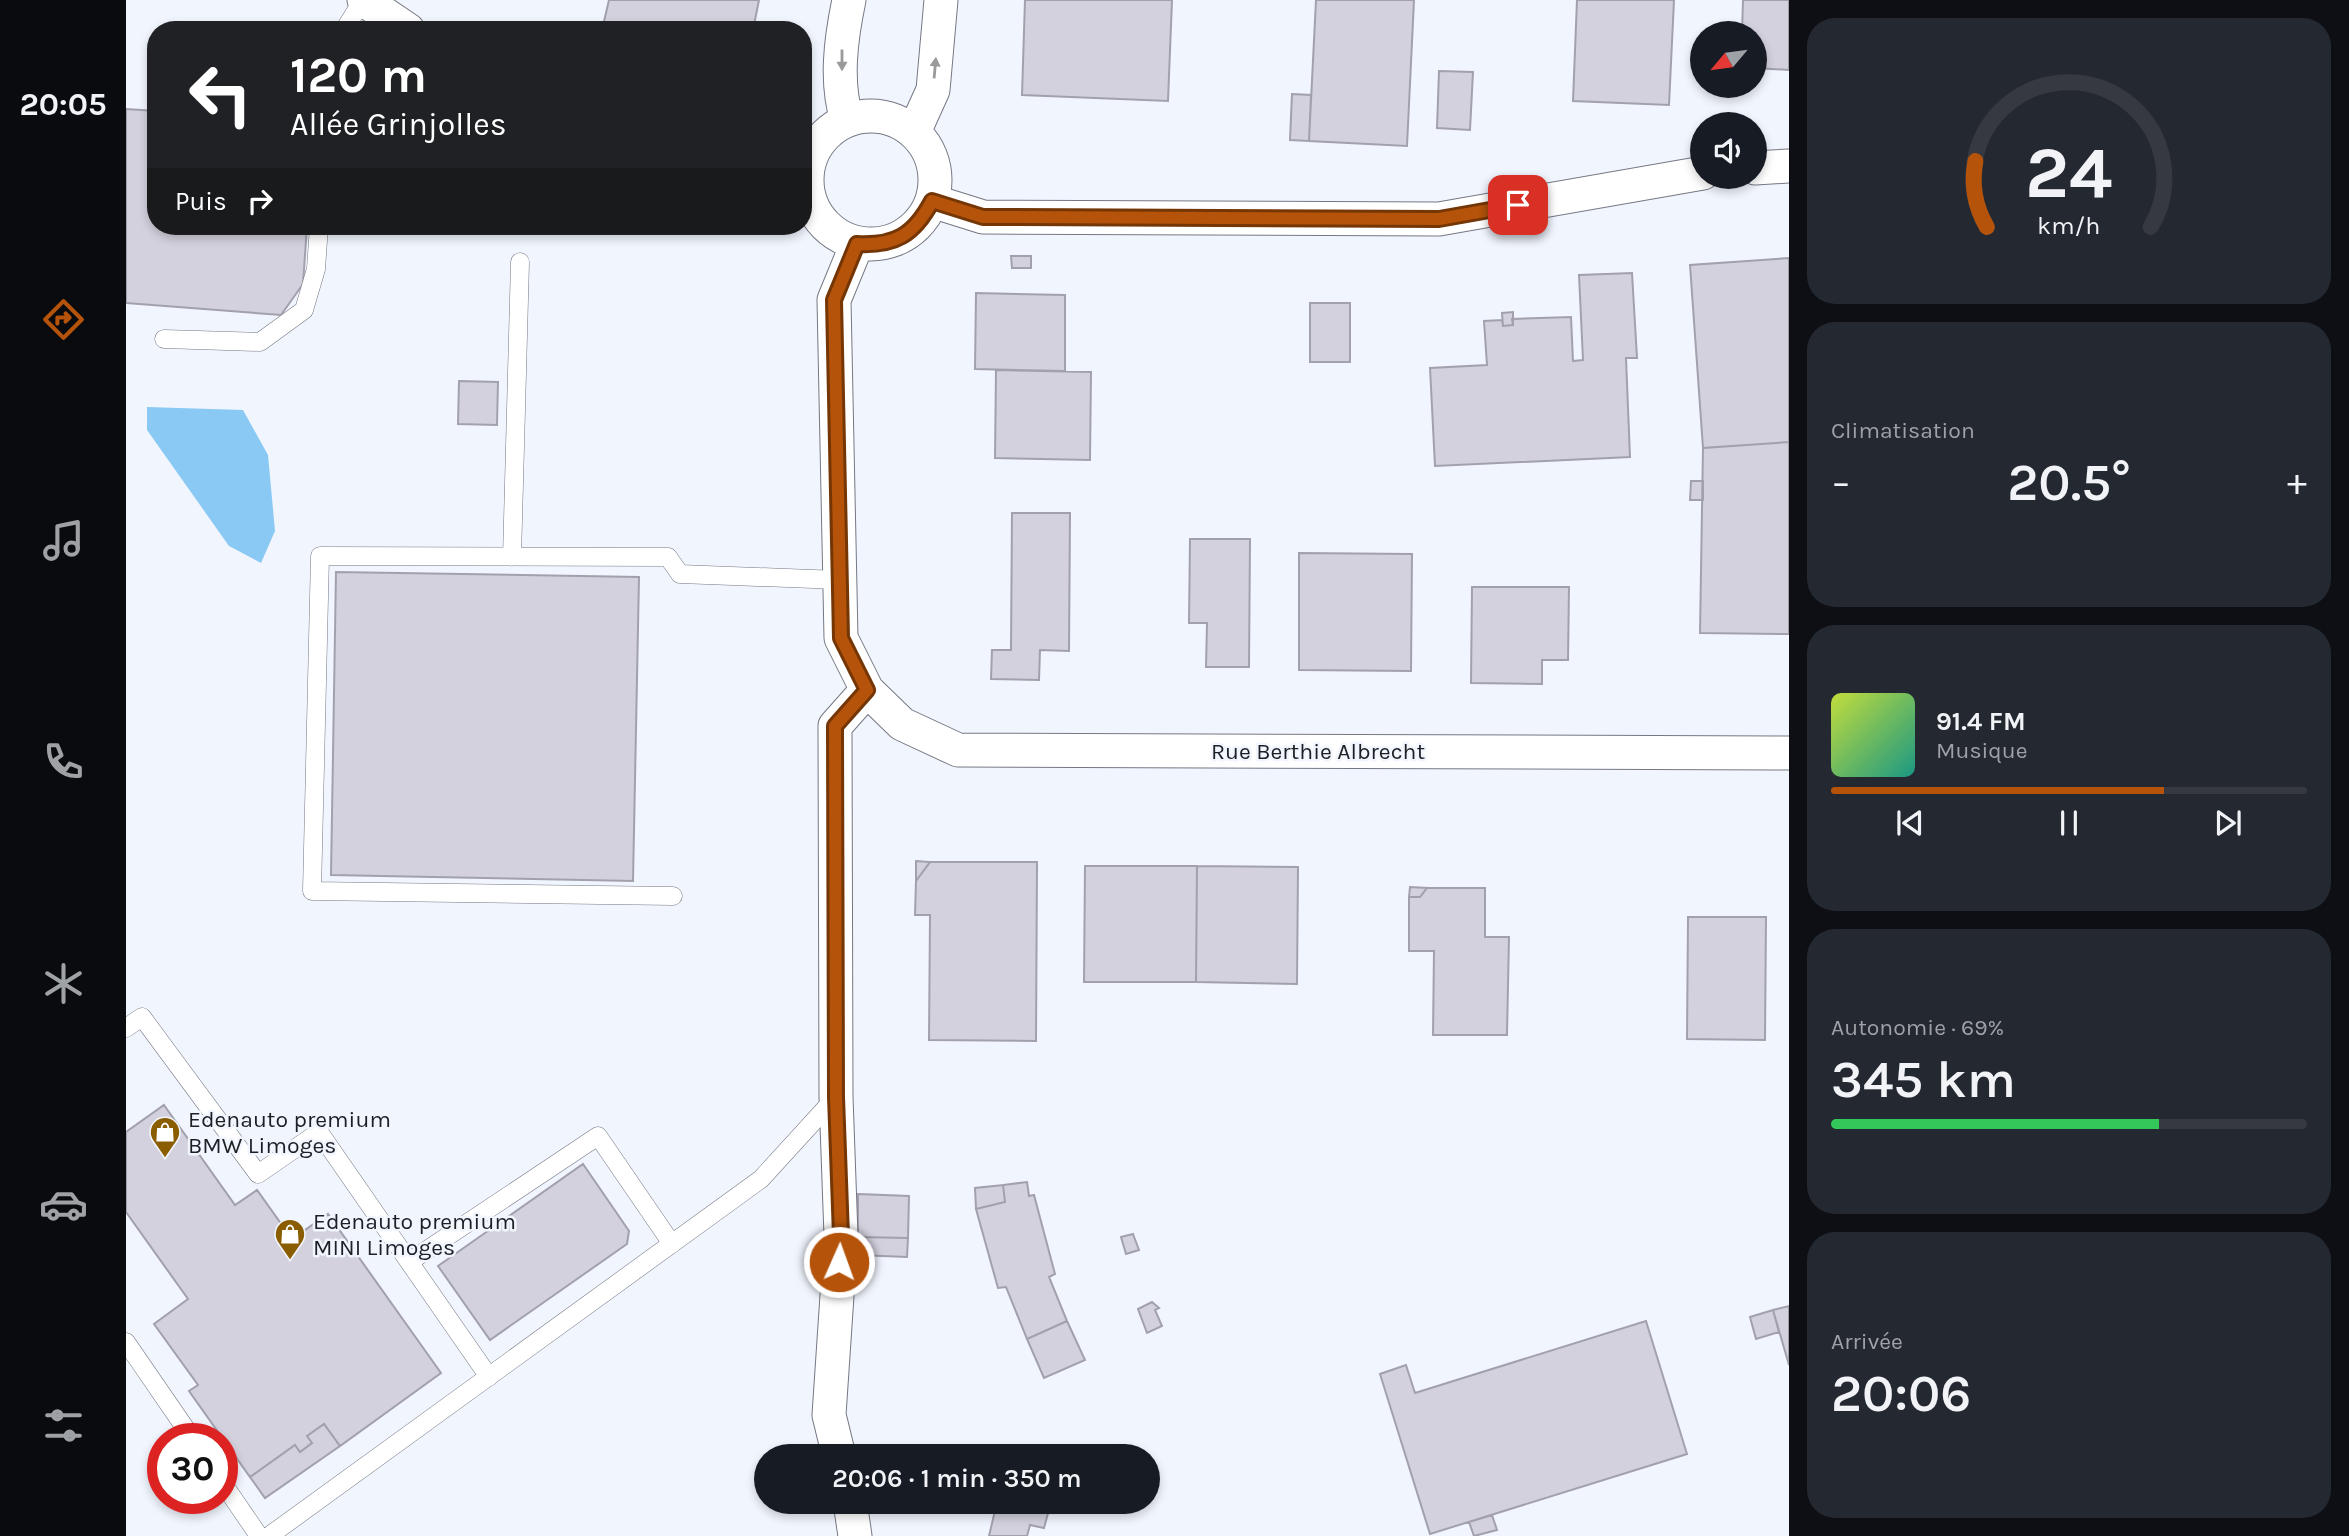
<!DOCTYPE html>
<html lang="fr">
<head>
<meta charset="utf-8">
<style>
	:root { --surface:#171b24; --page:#242831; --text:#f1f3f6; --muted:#9ea1a6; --line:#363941; --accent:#b45309 }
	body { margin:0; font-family:Karla,sans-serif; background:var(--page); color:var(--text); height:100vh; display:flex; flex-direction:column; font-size:26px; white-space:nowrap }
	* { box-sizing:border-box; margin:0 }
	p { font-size:23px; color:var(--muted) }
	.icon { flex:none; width:38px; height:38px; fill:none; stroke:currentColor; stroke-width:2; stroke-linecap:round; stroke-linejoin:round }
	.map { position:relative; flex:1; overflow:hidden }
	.panel { display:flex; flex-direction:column; gap:18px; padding:18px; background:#0d0f14; width:560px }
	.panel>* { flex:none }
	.banner { position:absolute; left:21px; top:21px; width:665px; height:214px; border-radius:28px; box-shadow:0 4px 10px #0003; background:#202124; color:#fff; overflow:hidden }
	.needle { width:46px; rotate:241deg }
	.tools { position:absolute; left:1564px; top:21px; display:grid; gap:14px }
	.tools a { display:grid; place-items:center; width:77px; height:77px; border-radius:50%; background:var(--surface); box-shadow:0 4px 10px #0003; font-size:35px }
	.speed { position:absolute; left:21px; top:1423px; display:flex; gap:14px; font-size:35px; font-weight:700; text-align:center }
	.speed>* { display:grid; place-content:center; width:91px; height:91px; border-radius:50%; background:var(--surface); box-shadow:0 4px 10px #0003; line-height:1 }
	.speed .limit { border:10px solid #d22; background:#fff; color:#111 }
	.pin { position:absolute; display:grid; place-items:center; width:60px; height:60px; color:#fff; margin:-30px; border-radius:14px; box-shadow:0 4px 10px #0006 }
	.me { position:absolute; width:77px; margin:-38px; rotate:2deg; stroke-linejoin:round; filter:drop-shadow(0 0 5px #0008) }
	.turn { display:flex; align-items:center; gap:24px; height:147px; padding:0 28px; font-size:32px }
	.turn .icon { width:91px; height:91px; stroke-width:2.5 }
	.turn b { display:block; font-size:49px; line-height:60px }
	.then { display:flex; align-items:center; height:66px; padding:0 28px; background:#0003; gap:14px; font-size:26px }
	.big { font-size:52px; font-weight:600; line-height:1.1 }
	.panel .card { flex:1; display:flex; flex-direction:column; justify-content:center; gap:10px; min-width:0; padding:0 24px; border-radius:28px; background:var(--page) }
	.panel .dial { align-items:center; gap:0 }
	.dial svg { height:182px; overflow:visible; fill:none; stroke:var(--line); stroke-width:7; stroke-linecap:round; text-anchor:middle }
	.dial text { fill:var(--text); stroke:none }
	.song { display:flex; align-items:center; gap:21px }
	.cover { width:84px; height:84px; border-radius:10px; background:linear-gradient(135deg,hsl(70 70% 55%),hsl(170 70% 35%)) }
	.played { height:7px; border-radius:4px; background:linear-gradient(90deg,var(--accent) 70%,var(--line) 70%) }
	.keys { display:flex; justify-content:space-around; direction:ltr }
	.heat { display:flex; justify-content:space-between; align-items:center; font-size:38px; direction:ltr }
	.charge { height:10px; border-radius:5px; background:linear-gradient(90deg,#34c759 69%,var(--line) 0) }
	.trip { position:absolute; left:628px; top:1444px; width:406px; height:70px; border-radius:35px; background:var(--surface); box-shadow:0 4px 10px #0003; font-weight:600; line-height:70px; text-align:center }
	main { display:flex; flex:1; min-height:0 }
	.dock { display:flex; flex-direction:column; width:126px; justify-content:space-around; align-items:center; background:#090b0e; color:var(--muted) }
	.dock .icon { width:49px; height:49px }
	.dock .active { color:var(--accent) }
	.dock b { font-size:32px; color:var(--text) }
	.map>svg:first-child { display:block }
	.water { fill:#8ac9f3 }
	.building { fill:#d3d1dd; stroke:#a2a0ac; stroke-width:2 }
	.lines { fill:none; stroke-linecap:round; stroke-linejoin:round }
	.lane-casing { stroke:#757883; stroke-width:19 }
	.street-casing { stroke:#757883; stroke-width:35 }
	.lane { stroke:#fff; stroke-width:18 }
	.street { stroke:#fff; stroke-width:33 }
	.oneway { fill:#999a9c }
	.route-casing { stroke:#753606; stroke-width:18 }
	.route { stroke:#b45309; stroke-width:12 }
	.labels { text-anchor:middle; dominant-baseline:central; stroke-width:5; stroke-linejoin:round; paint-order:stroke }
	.street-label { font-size:23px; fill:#1d1f23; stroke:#f1f5fe }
	.poi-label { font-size:23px; fill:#1d1f23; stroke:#f1f5fe; text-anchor:start }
</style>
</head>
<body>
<main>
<nav class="dock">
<b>20:05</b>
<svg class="icon active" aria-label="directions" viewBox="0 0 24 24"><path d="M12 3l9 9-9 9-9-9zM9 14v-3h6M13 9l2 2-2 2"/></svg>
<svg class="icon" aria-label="music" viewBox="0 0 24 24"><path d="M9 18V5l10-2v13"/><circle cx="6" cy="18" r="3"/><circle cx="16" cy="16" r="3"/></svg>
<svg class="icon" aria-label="phone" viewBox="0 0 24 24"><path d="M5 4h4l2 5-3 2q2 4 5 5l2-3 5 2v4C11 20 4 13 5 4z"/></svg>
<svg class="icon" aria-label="climate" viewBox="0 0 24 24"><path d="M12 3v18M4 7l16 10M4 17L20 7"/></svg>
<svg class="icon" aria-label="car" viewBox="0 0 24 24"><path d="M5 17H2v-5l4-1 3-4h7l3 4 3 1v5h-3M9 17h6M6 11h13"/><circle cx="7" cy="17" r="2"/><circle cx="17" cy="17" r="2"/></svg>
<svg class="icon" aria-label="filters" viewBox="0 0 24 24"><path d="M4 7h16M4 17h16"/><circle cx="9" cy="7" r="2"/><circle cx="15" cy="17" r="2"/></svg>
</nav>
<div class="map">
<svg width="1663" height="1536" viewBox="0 0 1663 1536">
	<rect width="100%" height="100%" fill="#f1f5fe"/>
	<path class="water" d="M 21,407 L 117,410 L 142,455 L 149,531 L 135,563 L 103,546 L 21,430 Z"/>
	<path class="building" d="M 483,0 L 633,0 L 627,30 L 476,30 Z
		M 899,0 L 1046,0 L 1042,101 L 896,95 Z
		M 1190,0 L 1288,0 L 1281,146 L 1183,141 Z
		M 1451,0 L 1548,0 L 1543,105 L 1447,101 Z
		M 1617,0 L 1663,0 L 1663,70 L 1629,68 L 1629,33 L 1616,33 Z
		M 1313,71 L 1347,72 L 1344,130 L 1311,128 Z
		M 1166,94 L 1185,95 L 1183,141 L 1164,140 Z
		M 0,109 L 30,111 L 30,226 L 181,226 L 177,284 L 155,315 L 0,303 Z
		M 885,256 L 905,256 L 905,268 L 886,268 Z
		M 1663,258 L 1663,442 L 1577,448 L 1564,265 Z
		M 1506,273 L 1511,358 L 1500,358 L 1504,457 L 1309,466 L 1304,368 L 1361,365 L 1358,321 L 1376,320 L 1377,326 L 1387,325 L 1386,319 L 1445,317 L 1447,361 L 1457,360 L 1453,275 Z
		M 850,293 L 939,295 L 939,371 L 849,369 Z
		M 1184,303 L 1224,303 L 1224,362 L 1184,362 Z
		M 1387,312 L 1387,325 L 1377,326 L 1376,313 Z
		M 870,370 L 965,372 L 964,460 L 869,458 Z
		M 333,381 L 372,382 L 371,425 L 332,424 Z
		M 1663,442 L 1663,634 L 1574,633 L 1577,448 Z
		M 1565,481 L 1577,481 L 1577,500 L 1564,500 Z
		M 886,513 L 944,513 L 943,651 L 914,650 L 913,680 L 865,679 L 866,650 L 885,650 Z
		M 1064,539 L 1124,539 L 1123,667 L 1080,667 L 1081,623 L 1063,623 Z
		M 1173,553 L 1286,554 L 1285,671 L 1173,670 Z
		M 210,572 L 513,577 L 507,881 L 205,875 Z
		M 1346,587 L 1443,587 L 1442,660 L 1416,660 L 1416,684 L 1345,683 Z
		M 790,861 L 804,862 L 790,881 Z
		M 804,862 L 911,862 L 910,1041 L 803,1040 L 804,915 L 789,915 L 790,881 Z
		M 959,866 L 1071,866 L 1070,982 L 958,982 Z
		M 1071,866 L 1172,867 L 1171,984 L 1070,982 Z
		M 1284,887 L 1301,888 L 1294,897 L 1283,897 Z
		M 1301,888 L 1359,888 L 1359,937 L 1383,937 L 1381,1035 L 1307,1035 L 1308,951 L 1283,951 L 1283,897 L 1294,897 Z
		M 1562,917 L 1640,917 L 1639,1040 L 1561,1039 Z
		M 38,1105 L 109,1205 L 131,1190 L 166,1239 L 202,1214 L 315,1373 L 214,1446 L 198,1424 L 181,1436 L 186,1443 L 174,1452 L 169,1445 L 124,1477 L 63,1391 L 72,1385 L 28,1324 L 62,1299 L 0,1212 L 0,1132 Z
		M 457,1164 L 503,1231 L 501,1244 L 364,1340 L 312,1266 Z
		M 901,1182 L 903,1196 L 908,1195 L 929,1274 L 923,1277 L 941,1321 L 901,1339 L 880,1287 L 872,1288 L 850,1209 L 879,1202 L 877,1185 Z
		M 877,1185 L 879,1202 L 850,1209 L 849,1188 Z
		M 732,1194 L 783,1196 L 782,1238 L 732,1237 Z
		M 1007,1234 L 1013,1250 L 1000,1254 L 995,1237 Z
		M 732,1237 L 782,1238 L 781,1257 L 731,1255 Z
		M 1026,1302 L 1033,1308 L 1029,1310 L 1036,1326 L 1021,1333 L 1012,1309 Z
		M 1663,1306 L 1663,1365 L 1647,1310 Z
		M 1647,1310 L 1653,1332 L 1630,1339 L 1624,1317 Z
		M 941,1321 L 959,1360 L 918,1378 L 901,1339 Z
		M 1520,1321 L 1561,1454 L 1304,1534 L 1254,1374 L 1280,1365 L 1289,1393 Z
		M 198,1424 L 214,1446 L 139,1498 L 124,1477 L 169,1445 L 174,1452 L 186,1443 L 181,1436 Z
		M 871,1502 L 925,1502 L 918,1528 L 904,1525 L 901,1536 L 863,1536 Z
		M 1366,1515 L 1371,1530 L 1348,1536 L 1343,1522 Z"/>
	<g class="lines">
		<g class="lane-casing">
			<path id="lane" d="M 218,30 L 237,0
				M 38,339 L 134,342 L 178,310 L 190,269 L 193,226
				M 386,557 L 394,262
				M 547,896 L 186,891 L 194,556 L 542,557 L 554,574 L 713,580
				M 0,1028 L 16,1017 L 132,1174 L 193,1132 L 363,1377
				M 283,1262 L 472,1136 L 546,1244
				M 0,1342 L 66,1438
				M 96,1482 L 133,1536
				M 143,1536 L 635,1179 L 709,1098"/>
		</g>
		<g class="street-casing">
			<path id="street" d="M 238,0 L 282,30
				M681 180a64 64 0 1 1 128 0a64 64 0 1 1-128 0Z
				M 721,120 C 709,82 715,38 723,0
				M 788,132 L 807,90 L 815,0
				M 1629,168 L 1663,166
				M 806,201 L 857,217 L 1313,219 L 1577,173
				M 731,244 L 708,300 L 715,638 L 741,690 L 776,724 L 832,750 L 1663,753
				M 713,1456 L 703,1415 L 715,1236 L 710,1097 L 709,726 L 741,690
				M 724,1502 L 729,1536"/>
		</g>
		<use href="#lane" class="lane"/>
		<use href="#street" class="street"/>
	</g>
	<defs><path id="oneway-solid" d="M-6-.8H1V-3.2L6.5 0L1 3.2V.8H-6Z" transform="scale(1.75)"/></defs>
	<g class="oneway">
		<use href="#oneway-solid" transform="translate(716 60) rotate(90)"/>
		<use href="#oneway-solid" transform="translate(809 68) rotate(-85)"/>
	</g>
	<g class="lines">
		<g class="route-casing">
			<path id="route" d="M 713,1262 L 715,1236 L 710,1097 L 709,726 L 741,690 L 715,638 L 708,300 L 731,244 C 769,246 788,235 806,201 L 857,217 L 884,217 L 1313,219 L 1392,205"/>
		</g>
		<use href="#route" class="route"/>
	</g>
	<defs>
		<g id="shop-pin" transform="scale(1.575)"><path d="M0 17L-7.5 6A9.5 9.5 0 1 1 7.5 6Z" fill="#8b5d01" stroke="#f1f5fe"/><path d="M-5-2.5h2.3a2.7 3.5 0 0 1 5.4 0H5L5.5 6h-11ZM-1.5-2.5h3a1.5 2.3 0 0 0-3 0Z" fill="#fff"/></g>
	</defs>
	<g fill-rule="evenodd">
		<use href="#shop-pin" x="39" y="1132"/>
		<use href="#shop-pin" x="164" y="1234"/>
	</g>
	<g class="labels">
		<g class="street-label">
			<text x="1192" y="751">Rue Berthie Albrecht</text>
		</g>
		<g class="poi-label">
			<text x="62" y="1119">Edenauto premium<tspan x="62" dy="26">BMW Limoges</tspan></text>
			<text x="187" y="1221">Edenauto premium<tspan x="187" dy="26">MINI Limoges</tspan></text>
		</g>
	</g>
</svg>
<div class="tools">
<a><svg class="needle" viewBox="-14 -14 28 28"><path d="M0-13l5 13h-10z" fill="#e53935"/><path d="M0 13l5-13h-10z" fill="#9ea1a6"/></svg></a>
<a><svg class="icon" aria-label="sound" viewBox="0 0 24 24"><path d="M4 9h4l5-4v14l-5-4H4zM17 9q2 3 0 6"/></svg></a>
</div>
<div class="speed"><div class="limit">30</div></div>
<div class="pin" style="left:1392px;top:205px;background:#d93025"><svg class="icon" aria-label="arrive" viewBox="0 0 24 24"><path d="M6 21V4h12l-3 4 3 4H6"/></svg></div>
<svg class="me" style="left:713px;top:1262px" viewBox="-20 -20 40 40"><circle r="17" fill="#b45309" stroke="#fff" stroke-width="3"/><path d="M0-11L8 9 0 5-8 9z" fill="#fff"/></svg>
<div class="trip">20:06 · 1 min · 350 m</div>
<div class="banner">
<div class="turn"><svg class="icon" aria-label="left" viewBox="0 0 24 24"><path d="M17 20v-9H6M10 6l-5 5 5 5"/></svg><div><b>120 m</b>Allée Grinjolles</div></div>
<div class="then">Puis<svg class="icon" aria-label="right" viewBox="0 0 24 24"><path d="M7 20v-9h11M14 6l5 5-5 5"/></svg></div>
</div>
</div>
<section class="panel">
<div class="card dial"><svg viewBox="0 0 100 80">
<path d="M14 69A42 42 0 1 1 86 69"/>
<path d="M14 69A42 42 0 0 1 9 40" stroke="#b45309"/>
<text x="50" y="56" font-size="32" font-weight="700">24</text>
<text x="50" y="72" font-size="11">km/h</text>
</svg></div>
<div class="card"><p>Climatisation</p>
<div class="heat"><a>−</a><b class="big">20.5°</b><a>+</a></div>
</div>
<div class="card">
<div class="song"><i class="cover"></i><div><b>91.4 FM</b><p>Musique</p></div></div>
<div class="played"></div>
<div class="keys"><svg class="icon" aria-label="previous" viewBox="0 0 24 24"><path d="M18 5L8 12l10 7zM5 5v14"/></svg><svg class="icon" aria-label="pause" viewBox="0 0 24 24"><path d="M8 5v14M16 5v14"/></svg><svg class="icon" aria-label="next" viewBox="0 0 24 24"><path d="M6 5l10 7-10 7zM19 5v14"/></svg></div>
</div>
<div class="card"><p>Autonomie · 69%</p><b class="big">345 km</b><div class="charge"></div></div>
<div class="card"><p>Arrivée</p><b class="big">20:06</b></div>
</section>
</main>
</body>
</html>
